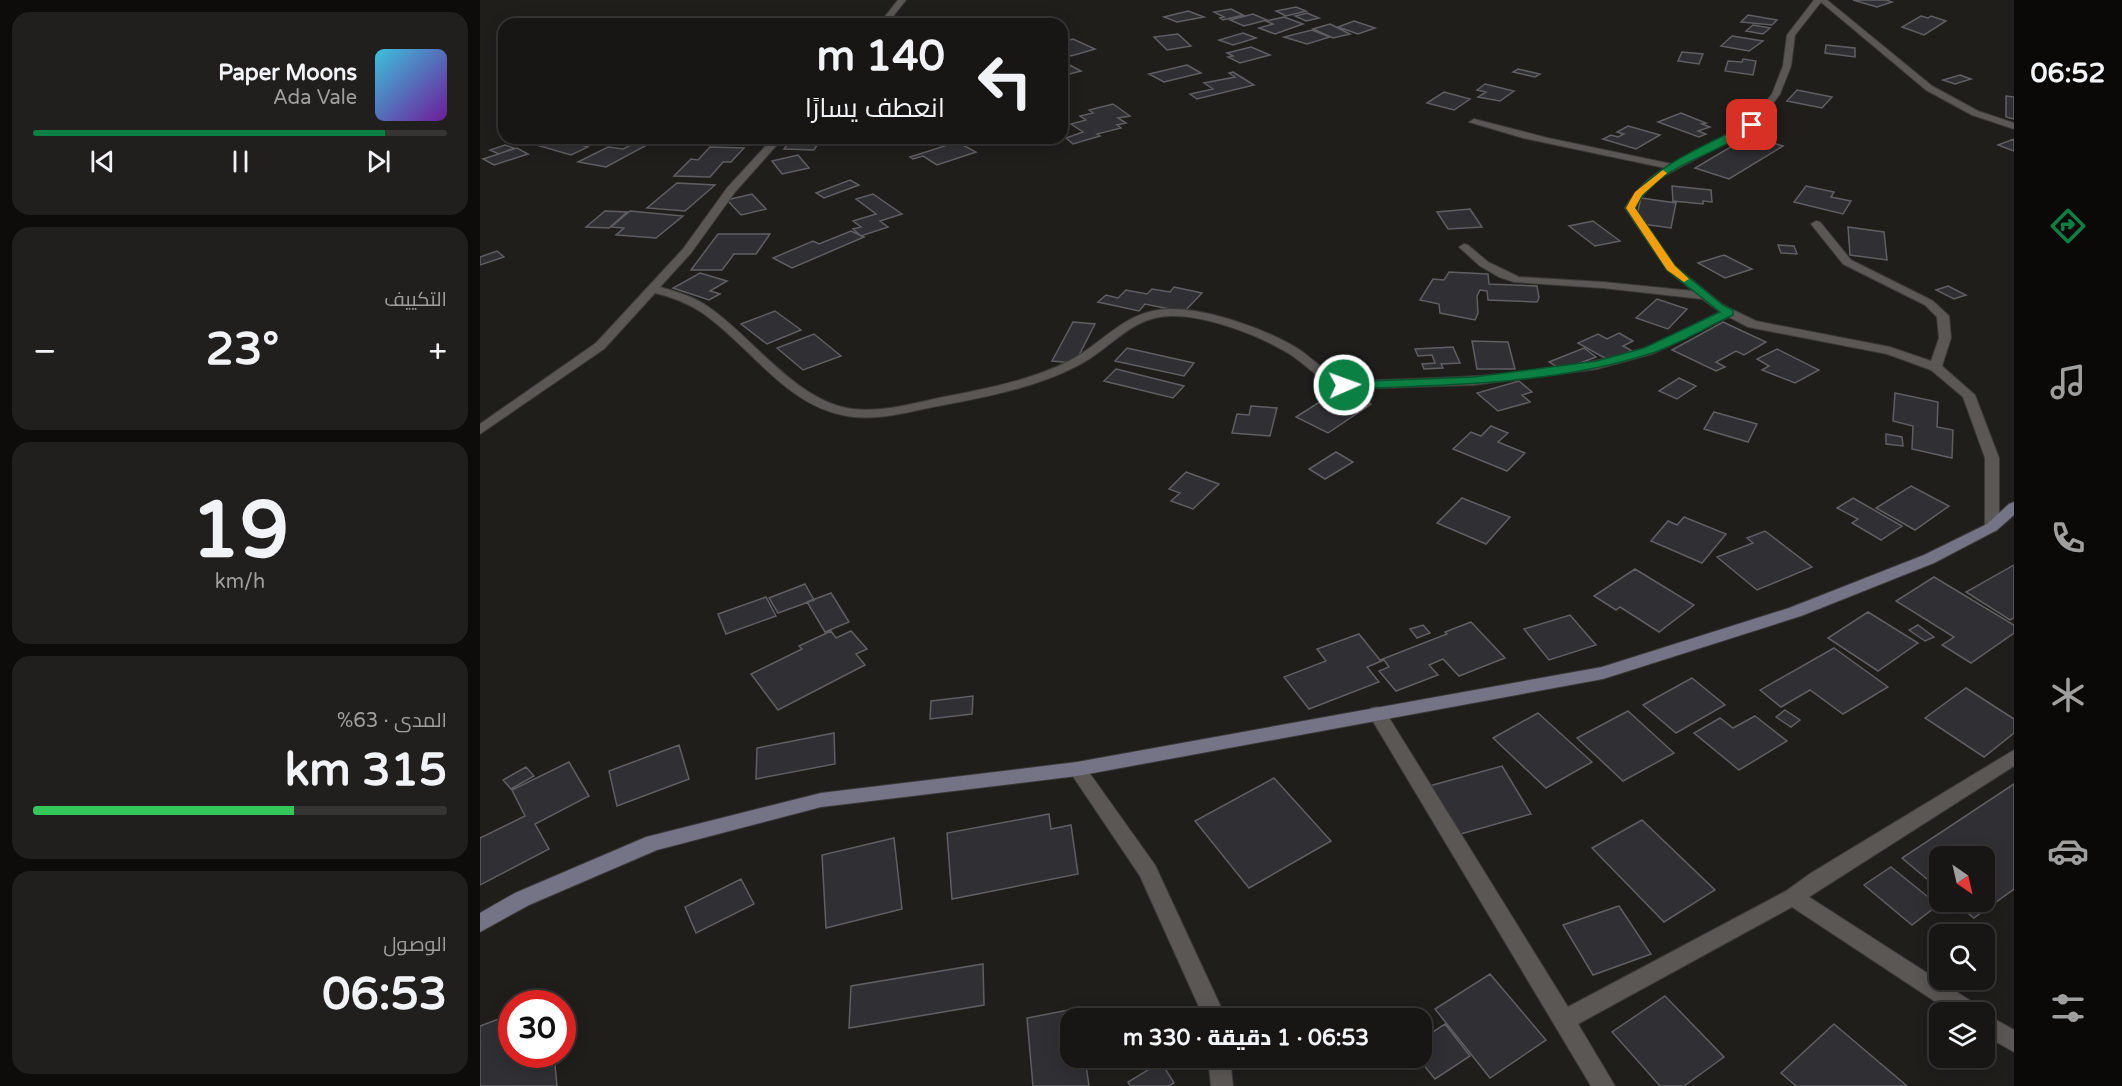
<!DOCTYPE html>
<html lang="ar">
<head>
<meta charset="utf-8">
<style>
	:root { --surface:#181614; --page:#211f1d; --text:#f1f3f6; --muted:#9f9fa0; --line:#363534; --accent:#0b8043 }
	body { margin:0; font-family:"Varela Round",Cairo,sans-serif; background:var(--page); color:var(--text); direction:rtl; height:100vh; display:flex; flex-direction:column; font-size:22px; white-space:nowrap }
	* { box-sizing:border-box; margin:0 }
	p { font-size:20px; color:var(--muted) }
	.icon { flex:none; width:33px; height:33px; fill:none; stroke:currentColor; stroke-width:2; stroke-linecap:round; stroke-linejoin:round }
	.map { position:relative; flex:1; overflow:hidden; direction:ltr }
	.side { display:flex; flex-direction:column; gap:12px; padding:12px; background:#0d0c0b; width:480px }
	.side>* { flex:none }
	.top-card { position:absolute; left:18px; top:18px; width:570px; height:126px; border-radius:18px; box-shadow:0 3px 15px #0003,0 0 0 2px var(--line); direction:rtl; background:#181614; color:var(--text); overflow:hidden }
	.needle { width:39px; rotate:146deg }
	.buttons { position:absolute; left:1449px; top:846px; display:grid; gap:12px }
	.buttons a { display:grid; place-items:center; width:66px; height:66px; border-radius:12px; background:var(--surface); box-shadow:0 3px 15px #0003,0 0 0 2px var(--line); font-size:30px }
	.speed { position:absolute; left:18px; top:990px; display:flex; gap:12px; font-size:30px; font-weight:700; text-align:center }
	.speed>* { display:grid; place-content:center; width:78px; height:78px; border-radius:50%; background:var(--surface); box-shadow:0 3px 15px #0003,0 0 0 2px var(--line); line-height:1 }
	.speed .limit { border:9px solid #d22; background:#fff; color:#111 }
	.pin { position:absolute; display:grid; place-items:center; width:51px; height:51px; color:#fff; margin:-26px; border-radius:12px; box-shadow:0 3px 9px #0006 }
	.me { position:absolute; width:66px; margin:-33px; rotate:88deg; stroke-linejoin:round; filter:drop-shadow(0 0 4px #0008) }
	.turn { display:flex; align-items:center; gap:21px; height:126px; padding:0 24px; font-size:27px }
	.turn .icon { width:78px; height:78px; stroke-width:2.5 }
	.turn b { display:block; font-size:42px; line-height:51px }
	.big { font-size:45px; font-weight:800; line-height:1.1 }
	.side .tile { flex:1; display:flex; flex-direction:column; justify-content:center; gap:9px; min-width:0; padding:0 21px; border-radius:18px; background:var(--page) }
	.side .dial { align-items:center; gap:0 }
	.dial b { font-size:78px; line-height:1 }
	.song { display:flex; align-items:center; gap:18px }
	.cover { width:72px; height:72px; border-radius:9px; background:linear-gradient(135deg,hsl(190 70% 55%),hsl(280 70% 35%)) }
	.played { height:6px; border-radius:3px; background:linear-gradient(90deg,var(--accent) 85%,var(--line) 85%) }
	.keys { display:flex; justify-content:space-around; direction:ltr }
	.heat { display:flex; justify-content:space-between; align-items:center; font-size:33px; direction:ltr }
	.charge { height:9px; border-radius:4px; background:linear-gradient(90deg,#34c759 63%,var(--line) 0) }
	.trip { position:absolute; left:580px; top:1008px; width:372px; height:60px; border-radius:18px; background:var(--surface); box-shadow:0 3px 15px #0003,0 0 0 2px var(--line); font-weight:800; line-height:60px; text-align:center; direction:rtl }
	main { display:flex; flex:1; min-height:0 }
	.dock { display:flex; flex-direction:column; width:108px; justify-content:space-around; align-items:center; background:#0a0908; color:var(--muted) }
	.dock .icon { width:42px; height:42px }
	.dock .active { color:var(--accent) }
	.dock b { font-size:27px; color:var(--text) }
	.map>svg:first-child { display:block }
	.building { fill:#302f33; stroke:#5f5f63; stroke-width:1.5 }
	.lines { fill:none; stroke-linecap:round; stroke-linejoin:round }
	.minor-casing { stroke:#3c3a38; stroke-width:2 }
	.secondary-casing { stroke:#3c3a38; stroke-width:2 }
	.minor { fill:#5a5754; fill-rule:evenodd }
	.secondary { fill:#757386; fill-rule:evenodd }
	.route { fill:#0b8043; stroke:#07532c; stroke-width:1.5 }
	.slow { fill:#f59e0b }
</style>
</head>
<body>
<main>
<nav class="dock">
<b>06:52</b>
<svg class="icon active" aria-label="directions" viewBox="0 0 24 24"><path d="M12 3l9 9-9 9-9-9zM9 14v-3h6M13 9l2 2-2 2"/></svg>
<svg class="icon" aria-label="music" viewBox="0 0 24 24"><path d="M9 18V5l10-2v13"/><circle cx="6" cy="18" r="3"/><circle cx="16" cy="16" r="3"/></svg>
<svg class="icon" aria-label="phone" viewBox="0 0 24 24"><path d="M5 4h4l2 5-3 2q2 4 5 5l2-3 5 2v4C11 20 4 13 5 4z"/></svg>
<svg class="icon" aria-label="climate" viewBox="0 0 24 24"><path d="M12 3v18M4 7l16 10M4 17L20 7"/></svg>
<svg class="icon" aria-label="car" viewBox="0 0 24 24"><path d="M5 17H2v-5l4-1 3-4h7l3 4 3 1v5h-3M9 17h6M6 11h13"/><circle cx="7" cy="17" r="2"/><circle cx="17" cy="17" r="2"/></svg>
<svg class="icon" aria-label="filters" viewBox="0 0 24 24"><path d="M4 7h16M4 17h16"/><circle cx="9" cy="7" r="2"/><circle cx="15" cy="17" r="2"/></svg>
</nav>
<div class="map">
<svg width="1534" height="1086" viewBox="0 0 1534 1086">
	<rect width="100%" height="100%" fill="#201e1b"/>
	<path class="building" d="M 1373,0 L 1406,0 L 1412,2 L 1397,7 Z
		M 816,7 L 826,11 L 806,16 L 796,11 Z
		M 751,9 L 763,15 L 743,20 L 740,18 L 744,17 L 734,12 Z
		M 708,11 L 724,17 L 697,22 L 684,17 Z
		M 827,13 L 839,18 L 826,21 L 815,16 Z
		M 773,14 L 787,20 L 764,26 L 750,20 Z
		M 1268,15 L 1297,20 L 1292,25 L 1261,22 Z
		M 1441,16 L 1448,18 L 1451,16 L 1466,21 L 1444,35 L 1422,27 Z
		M 804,17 L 823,24 L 795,34 L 779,28 L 793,24 L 786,21 Z
		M 874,21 L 895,28 L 878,34 L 858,27 Z
		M 850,24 L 870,34 L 853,38 L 833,29 Z
		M 1273,25 L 1290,28 L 1283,34 L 1266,31 Z
		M 832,30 L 850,37 L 827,44 L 804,37 Z
		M 763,33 L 776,38 L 753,45 L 739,40 Z
		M 698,34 L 711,46 L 687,50 L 674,37 Z
		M 1252,36 L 1283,41 L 1269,51 L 1241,46 Z
		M 593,39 L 615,49 L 591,56 L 582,52 L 582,42 Z
		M 1346,45 L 1375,48 L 1375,57 L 1345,53 Z
		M 771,47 L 790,55 L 760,63 L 748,57 L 753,56 L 747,53 Z
		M 1202,52 L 1223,54 L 1219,64 L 1198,61 Z
		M 1263,59 L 1276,61 L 1273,75 L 1245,71 L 1248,61 L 1262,62 Z
		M 586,63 L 601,71 L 582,76 L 582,64 Z
		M 707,65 L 721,73 L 684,82 L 669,74 Z
		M 1038,69 L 1060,74 L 1055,77 L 1033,72 Z
		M 753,72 L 774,85 L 717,99 L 710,94 L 733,89 L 724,83 L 755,77 L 749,73 Z
		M 1480,75 L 1491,79 L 1475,84 L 1463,80 Z
		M 1005,84 L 1034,91 L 1020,101 L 998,97 L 1006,92 L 997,90 Z
		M 1317,90 L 1352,97 L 1342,108 L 1307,101 Z
		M 964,92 L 990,99 L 974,110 L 947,103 Z
		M 1526,96 L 1534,97 L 1534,119 L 1526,117 Z
		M 633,104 L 650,116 L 638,118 L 646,123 L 637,125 L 641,128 L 617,134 L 620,136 L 593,144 L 586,138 L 603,132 L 591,124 L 606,120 L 600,116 L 613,113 L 609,110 Z
		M 1201,113 L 1226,123 L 1222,124 L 1230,127 L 1218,131 L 1226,134 L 1219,137 L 1178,122 Z
		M 1148,126 L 1180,135 L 1156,149 L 1123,139 L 1131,135 L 1138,137 L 1144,134 L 1137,132 Z
		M 1269,136 L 1303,146 L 1249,179 L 1215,168 Z
		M 32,138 L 75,138 L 108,147 L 91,155 Z
		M 312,138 L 342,138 L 334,150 L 304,149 Z
		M 1534,139 L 1534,151 L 1518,145 Z
		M 477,142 L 496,152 L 457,165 L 443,156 L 433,159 L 430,157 Z
		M 155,143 L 167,145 L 126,167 L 98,162 L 128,147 L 143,149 Z
		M 25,145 L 34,148 L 19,154 L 10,150 Z
		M 230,147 L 264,148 L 251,162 L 243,162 L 230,177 L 194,176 L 211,159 L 218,160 Z
		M 37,148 L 48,154 L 14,165 L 3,159 Z
		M 318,155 L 329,168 L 302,174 L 292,161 Z
		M 370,180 L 379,185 L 344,198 L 336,193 Z
		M 197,183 L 235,185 L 205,211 L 167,208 Z
		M 1192,186 L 1231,190 L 1232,202 L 1223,201 L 1223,204 L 1193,201 Z
		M 1326,186 L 1354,192 L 1351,197 L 1371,201 L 1363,214 L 1314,202 Z
		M 272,194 L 286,209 L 261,215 L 247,200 Z
		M 393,194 L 422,214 L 400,221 L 408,227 L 381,236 L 373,229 L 381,227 L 373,221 L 396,214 L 376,199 Z
		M 1161,198 L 1196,203 L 1191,228 L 1155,223 Z
		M 990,209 L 1002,227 L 968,229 L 957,212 Z
		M 125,211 L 147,212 L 129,228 L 106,227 Z
		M 150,211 L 203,216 L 176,238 L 136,235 L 144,228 L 131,227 Z
		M 1113,221 L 1140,241 L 1115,246 L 1089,226 Z
		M 1368,227 L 1404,232 L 1407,260 L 1370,255 Z
		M 371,231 L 384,237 L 312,268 L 293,258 L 333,241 L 339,244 Z
		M 238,234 L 290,234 L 276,254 L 254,254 L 242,270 L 211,270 Z
		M 1298,245 L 1314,246 L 1317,254 L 1301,253 Z
		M 17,251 L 24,257 L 0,265 L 0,257 Z
		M 1244,255 L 1272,269 L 1245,278 L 1218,263 Z
		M 969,272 L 1008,274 L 1009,284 L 1057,286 L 1059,298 L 1057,302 L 1008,300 L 1007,291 L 1000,290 L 997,296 L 998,313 L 995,320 L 960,313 L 959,304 L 940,300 L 953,279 L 964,280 Z
		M 220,273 L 247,281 L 230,291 L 240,294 L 229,300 L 193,288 Z
		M 1468,286 L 1486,295 L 1474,299 L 1456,290 Z
		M 694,287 L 722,293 L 704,312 L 665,304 L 659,311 L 618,302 L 626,295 L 638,298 L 646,290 L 667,294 L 672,289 L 690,292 Z
		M 1177,299 L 1207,309 L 1188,329 L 1156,318 Z
		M 295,311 L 321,330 L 287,344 L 261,324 Z
		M 593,322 L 615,324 L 595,363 L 572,361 Z
		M 1243,322 L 1286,342 L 1264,355 L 1256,351 L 1236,362 L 1245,367 L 1236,371 L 1192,350 Z
		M 1139,333 L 1153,341 L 1143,346 L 1152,351 L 1130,361 L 1098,343 L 1118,334 L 1127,339 Z
		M 334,334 L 361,356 L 323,370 L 297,348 Z
		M 992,341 L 1028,342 L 1035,369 L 997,369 Z
		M 973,347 L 980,363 L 961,364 L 963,368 L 944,369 L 942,364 L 955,363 L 952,355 L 938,356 L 935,349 Z
		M 647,348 L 714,363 L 704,376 L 635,361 Z
		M 1104,348 L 1116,357 L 1082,370 L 1069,362 Z
		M 1297,349 L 1339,370 L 1315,383 L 1282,370 L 1289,366 L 1277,359 Z
		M 636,369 L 704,386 L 693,398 L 624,381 Z
		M 1199,378 L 1216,386 L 1197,399 L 1179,391 Z
		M 1039,381 L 1052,392 L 1042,395 L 1050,402 L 1018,411 L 997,393 Z
		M 860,389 L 891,404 L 848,433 L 816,417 Z
		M 1415,393 L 1458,402 L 1457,427 L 1473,430 L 1472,458 L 1432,449 L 1433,426 L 1413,421 Z
		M 771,406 L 797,408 L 790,436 L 752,433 L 757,414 L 769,415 Z
		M 1234,412 L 1277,424 L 1268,442 L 1224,429 Z
		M 1011,426 L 1028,433 L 1018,442 L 1045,453 L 1027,471 L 973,449 L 991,432 L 1001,436 Z
		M 1406,434 L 1422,437 L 1423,446 L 1406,444 Z
		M 856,452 L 873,462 L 845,479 L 829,469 Z
		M 706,472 L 739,484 L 713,509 L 691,501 L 700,493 L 689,489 Z
		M 1431,486 L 1469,506 L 1435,530 L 1396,508 Z
		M 982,498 L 1030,517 L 1006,544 L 957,523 Z
		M 1373,498 L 1422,526 L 1401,540 L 1372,523 L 1378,519 L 1357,508 Z
		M 1204,517 L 1246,534 L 1222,563 L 1171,541 L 1188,521 L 1197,525 Z
		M 1285,531 L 1332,567 L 1277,590 L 1237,557 L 1273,543 L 1267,538 Z
		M 1534,565 L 1534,618 L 1530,620 L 1486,592 Z
		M 1155,569 L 1214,605 L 1179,632 L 1140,607 L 1136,610 L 1114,596 Z
		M 1454,577 L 1534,625 L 1534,633 L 1491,663 L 1462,645 L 1474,637 L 1416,601 Z
		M 325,584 L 334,600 L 298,613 L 289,598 Z
		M 351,593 L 369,622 L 345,632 L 327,602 Z
		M 286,597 L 296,616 L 246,634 L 238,614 Z
		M 1388,612 L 1438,643 L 1398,671 L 1348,638 Z
		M 1090,615 L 1116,645 L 1069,660 L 1044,629 Z
		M 991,622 L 1025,658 L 979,676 L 963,659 L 949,665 L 958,675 L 916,691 L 899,671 L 909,667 L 904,660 L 887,667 L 899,682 L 829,709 L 804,677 L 846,661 L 837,649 L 879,634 L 900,660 L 967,634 L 965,632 Z
		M 943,625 L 950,633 L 937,638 L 930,629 Z
		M 1438,625 L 1454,637 L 1445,641 L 1429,630 Z
		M 351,631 L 356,638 L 371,631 L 387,649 L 376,654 L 385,665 L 298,710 L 271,674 L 322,649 L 319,646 Z
		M 1354,648 L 1408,687 L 1363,714 L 1330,690 L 1301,707 L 1280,690 Z
		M 1212,678 L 1245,705 L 1196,733 L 1163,705 Z
		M 1486,688 L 1534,719 L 1534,733 L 1504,757 L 1445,718 Z
		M 493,696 L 492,714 L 450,719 L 451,701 Z
		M 1305,710 L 1320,720 L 1311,727 L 1296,717 Z
		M 1148,711 L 1194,753 L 1143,781 L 1097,738 Z
		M 1058,713 L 1112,762 L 1066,788 L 1013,738 Z
		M 1275,716 L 1307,741 L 1259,770 L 1214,733 L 1240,718 L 1253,728 Z
		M 354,733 L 355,764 L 276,779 L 277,748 Z
		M 199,745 L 209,779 L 137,806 L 129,771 Z
		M 89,762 L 109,796 L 55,824 L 69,849 L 0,885 L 0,838 L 45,816 L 32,790 Z
		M 1022,766 L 1051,814 L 977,835 L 949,786 Z
		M 46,767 L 54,776 L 31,789 L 23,780 Z
		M 794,778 L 851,841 L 769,888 L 715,821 Z
		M 1534,784 L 1534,889 L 1494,918 L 1474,902 L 1504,902 L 1504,856 L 1460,856 L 1460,890 L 1422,858 Z
		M 569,814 L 571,829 L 591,825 L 598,874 L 472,899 L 467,833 Z
		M 1162,820 L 1235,890 L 1184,922 L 1112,848 Z
		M 414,838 L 422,909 L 346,928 L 342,855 Z
		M 1411,867 L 1458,905 L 1432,925 L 1384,885 Z
		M 261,879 L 274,904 L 216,933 L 205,907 Z
		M 1139,906 L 1171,954 L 1113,975 L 1083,925 Z
		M 503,964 L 504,1005 L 369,1028 L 371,986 Z
		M 1010,974 L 1066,1040 L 1010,1078 L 955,1009 Z
		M 1185,996 L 1244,1057 L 1204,1086 L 1180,1086 L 1132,1032 Z
		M 599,1008 L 600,1018 L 591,1018 L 591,1058 L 605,1058 L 609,1086 L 553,1086 L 547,1018 Z
		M 32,1014 L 32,1054 L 74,1054 L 77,1086 L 0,1086 L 0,1026 Z
		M 965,1024 L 990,1056 L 955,1079 L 938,1058 L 942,1058 L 942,1039 Z
		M 1354,1024 L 1427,1086 L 1316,1086 L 1301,1073 Z
		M 668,1058 L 699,1058 L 699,1060 L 668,1062 Z
		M 681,1062 L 694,1083 L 689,1086 L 650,1086 L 648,1082 Z"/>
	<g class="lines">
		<g class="minor-casing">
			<path id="minor" d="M 418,0 L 426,0 L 407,24 L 399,24 Z
				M 1334,0 L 1347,0 L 1452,86 L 1498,111 L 1534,123 L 1534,129 L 1492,115 L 1446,90 L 1341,2 L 1315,35 L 1311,66 L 1300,94 L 1275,127 L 1180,178 L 1162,196 L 1155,208 L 1195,266 L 1243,305 L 1276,321 L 1410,347 L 1451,361 L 1459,338 L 1457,317 L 1445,305 L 1363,264 L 1331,224 L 1336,221 L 1340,222 L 1371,260 L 1453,301 L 1469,316 L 1471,338 L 1462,366 L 1495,395 L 1519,458 L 1519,527 L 1517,530 L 1512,532 L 1505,527 L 1505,458 L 1483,397 L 1451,370 L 1407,354 L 1268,327 L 1249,317 L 1172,354 L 1117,369 L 993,385 L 864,389 C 842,383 829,367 811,355 C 782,336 726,315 691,316 C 651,316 630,350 597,366 C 552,389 501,398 453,407 C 424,413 396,421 367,416 C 305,406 270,345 221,312 C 206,302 191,297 175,293 L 124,349 L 0,434 L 0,424 L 116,343 L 203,249 L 247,188 L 293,138 L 303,138 L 255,192 L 211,253 L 180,287 C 198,292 215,297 230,308 C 273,338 318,403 373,409 C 400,412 427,405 454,399 C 499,390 547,382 589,361 C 625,342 647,308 692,309 C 729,309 789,330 820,350 C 836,361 847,375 865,381 C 963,378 1066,378 1161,349 C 1188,341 1214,324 1240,312 L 1222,299 L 1123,288 L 1034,282 L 1019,277 L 1000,266 L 979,247 L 984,244 L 988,245 L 1008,262 L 1039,277 L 1123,282 L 1213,291 L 1187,270 L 1145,208 C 1155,191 1167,178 1185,168 L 1043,138 L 989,122 L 994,119 L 1068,138 L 1192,164 L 1269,123 L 1292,94 L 1303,66 L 1307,35 Z
				M 897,707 L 903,708 L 1088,1007 L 1306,891 L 1331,873 L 1534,750 L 1534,766 L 1329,897 L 1497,1005 L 1500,1012 L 1471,1012 L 1312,907 L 1098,1024 L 1135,1086 L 1111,1086 L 891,718 L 888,713 L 891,708 Z
				M 597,762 L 603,764 L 675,865 L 746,1018 L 724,1018 L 660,876 L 588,769 L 591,764 Z
				M 1504,1013 L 1534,1030 L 1534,1052 L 1504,1035 Z
				M 728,1058 L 750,1058 L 753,1086 L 731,1086 Z"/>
		</g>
		<g class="secondary-casing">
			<path id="secondary" d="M 1534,502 L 1534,515 L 1517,530 L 1454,563 L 1321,616 L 1123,679 L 597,776 L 341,807 L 177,850 L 49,905 L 0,932 L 0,913 L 35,893 L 166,837 L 341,793 L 597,762 L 1122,667 L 1309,608 L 1444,555 L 1507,524 L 1529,504 Z"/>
		</g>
		<use href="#minor" class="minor"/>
		<use href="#secondary" class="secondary"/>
	</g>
	<path class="route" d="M 1269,123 L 1276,125 C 1239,157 1180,161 1155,208 L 1195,266 L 1243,305 L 1253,310 L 1253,315 C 1226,327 1198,345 1169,354 C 1071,385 966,385 864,389 L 858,385 L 864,382 L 993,377 L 1117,361 L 1164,348 L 1240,312 L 1187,270 L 1146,208 C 1168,166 1228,145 1269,123 Z"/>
	<path class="slow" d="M 1183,170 L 1187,173 L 1186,174 L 1162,195 L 1155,208 L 1195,266 L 1209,279 L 1204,282 L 1187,270 L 1146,208 L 1155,192 Z"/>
</svg>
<div class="buttons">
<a><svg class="needle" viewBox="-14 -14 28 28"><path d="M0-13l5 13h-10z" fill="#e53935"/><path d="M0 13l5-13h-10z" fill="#9f9fa0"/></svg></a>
<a><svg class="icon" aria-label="search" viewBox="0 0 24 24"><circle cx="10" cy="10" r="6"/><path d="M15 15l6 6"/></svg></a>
<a><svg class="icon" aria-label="layers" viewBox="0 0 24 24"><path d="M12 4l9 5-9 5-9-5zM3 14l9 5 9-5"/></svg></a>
</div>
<div class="speed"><div class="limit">30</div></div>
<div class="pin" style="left:1272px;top:125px;background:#d93025"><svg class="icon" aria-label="arrive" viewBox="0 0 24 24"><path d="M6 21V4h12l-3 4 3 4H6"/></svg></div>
<svg class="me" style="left:864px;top:385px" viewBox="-20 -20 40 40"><circle r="17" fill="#0b8043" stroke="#fff" stroke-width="3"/><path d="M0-11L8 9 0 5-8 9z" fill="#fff"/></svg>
<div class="trip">06:53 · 1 دقيقة · 330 m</div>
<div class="top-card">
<div class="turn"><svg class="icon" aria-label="left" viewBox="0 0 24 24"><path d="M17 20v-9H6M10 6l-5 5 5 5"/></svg><div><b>140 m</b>انعطف يسارًا</div></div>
</div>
</div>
<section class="side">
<div class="tile">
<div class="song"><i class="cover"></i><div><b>Paper Moons</b><p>Ada Vale</p></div></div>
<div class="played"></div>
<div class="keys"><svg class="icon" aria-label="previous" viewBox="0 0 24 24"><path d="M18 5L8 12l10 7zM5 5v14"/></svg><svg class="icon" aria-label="pause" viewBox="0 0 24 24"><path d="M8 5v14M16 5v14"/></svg><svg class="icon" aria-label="next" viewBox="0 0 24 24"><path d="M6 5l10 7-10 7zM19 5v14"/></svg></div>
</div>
<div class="tile"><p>التكييف</p>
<div class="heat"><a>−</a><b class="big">23°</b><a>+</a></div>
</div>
<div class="tile dial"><b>19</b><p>km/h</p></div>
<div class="tile"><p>المدى · 63%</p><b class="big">315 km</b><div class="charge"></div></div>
<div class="tile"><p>الوصول</p><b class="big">06:53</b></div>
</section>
</main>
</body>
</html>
